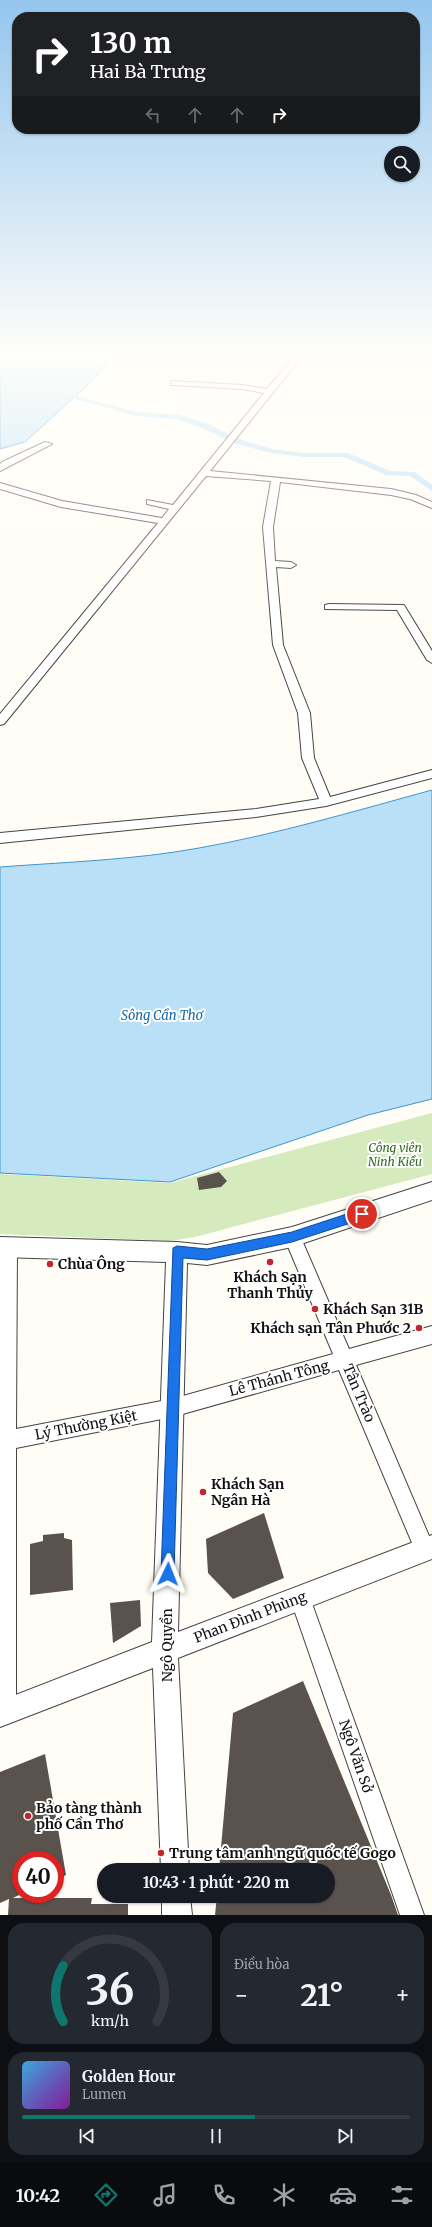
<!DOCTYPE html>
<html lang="vi">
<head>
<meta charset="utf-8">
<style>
	:root { --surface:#171b24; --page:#242831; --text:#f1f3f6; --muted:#9ea1a6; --line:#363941; --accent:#0f766e }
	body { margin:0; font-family:Merriweather,serif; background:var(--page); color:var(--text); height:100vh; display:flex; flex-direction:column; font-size:15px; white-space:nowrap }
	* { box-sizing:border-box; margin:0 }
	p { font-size:13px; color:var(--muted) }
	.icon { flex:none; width:22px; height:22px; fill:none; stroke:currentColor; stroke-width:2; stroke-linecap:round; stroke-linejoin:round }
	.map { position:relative; height:1915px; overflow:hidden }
	.sheet { display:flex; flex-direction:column; gap:8px; padding:8px; background:#0d0f14; flex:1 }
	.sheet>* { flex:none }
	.banner { position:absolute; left:12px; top:12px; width:408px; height:122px; border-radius:16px; box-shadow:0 1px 3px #0004; background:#202124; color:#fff; overflow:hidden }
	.fabs { position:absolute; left:384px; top:146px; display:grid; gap:8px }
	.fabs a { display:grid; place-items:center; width:36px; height:36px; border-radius:50%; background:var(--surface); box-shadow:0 1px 3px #0004; font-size:20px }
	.speed { position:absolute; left:12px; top:1851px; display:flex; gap:8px; font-size:20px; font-weight:700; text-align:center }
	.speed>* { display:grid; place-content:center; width:52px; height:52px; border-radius:50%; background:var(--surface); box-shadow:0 1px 3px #0004; line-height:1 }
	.speed .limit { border:6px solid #d22; background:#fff; color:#111 }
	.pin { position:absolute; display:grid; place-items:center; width:34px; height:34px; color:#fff; margin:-17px; border:2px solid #fff; border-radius:50%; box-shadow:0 1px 4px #0007 }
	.me { position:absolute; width:44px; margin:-22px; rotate:2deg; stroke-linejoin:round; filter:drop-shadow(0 0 3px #0008) }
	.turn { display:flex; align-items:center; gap:14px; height:84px; padding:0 12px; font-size:18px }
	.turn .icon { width:52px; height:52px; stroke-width:2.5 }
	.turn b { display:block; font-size:28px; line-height:34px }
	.lanes { display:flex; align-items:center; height:38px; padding:0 12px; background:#0003; justify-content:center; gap:20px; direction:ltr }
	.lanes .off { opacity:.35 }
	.big { font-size:30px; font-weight:700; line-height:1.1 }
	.sheet .widget { flex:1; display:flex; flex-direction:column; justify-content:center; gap:6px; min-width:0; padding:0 14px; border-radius:16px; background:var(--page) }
	.sheet .dial { align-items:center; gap:0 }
	.dial svg { height:104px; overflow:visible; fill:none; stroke:var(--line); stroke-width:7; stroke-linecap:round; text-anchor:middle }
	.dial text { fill:var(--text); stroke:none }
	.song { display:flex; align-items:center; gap:12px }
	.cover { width:48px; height:48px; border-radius:6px; background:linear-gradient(135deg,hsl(200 70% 55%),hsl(290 70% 35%)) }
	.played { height:4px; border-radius:2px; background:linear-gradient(90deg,var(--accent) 60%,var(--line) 60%) }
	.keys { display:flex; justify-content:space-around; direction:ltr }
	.heat { display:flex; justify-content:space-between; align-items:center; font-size:22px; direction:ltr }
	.sheet .tiles { flex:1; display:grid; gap:8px; grid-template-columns:1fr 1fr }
	.widget:last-child { grid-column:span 2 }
	.trip { position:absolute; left:97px; top:1863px; width:238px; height:40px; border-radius:20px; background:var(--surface); box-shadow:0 1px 3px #0004; font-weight:700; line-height:40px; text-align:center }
	.dock { display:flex; height:64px; justify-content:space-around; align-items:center; background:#090b0e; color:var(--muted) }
	.dock .icon { width:28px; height:28px }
	.dock .active { color:var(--accent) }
	.dock b { font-size:18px; color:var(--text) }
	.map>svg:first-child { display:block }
	.green { fill:#d5ebbd }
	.water { fill:#b9e0f7; stroke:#3f96cf }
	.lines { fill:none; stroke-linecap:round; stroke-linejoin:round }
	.canal { fill:#b9e0f7; fill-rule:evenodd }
	.building { fill:#5a524d }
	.minor-casing { stroke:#444; stroke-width:2 }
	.tertiary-casing { stroke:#444; stroke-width:2 }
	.minor { fill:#fff; fill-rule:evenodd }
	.tertiary { fill:#fff; fill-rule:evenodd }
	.route { fill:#1a73e8; stroke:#114b97 }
	.poi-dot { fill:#c4262e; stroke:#fff; stroke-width:1.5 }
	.labels { text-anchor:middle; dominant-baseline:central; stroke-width:4; stroke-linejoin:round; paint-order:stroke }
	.park-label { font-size:12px; font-style:italic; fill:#2f6b1f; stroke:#fff }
	.water-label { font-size:13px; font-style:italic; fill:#1768a6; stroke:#fff }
	.near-poi-label { font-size:14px; font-weight:bold; fill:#111; stroke:#fff; text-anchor:start }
	.near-street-label { font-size:14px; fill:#111; stroke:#fff }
</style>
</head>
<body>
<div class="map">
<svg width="432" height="1915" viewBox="0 0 432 1915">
	<rect width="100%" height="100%" fill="#fffdf5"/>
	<path class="green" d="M 432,1113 L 432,1174 L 195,1237 L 170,1241 L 0,1234 L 0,1174 L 170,1183 Z"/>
	<path class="water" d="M 0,354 L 114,354 L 93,380 L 25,442 L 0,449 Z
		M 432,790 L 432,1099 L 368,1115 L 170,1182 L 0,1173 L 0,867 C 66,862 134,860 199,848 C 278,834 355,811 432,790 Z"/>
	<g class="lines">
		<path class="canal" d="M 74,395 L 137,412 L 180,415 L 208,424 L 242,440 L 272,449 L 303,453 L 348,453 L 390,471 L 415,472 L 432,485 L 432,491 L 410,476 L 386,475 L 344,457 L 303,457 L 272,453 L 236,444 L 202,428 L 176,419 L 137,416 L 72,398 L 72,396 Z"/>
	</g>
	<path class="building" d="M 219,1172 L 227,1181 L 221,1187 L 199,1190 L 197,1178 Z
		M 264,1513 L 284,1578 L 233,1599 L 208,1573 L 206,1539 Z
		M 64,1533 L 64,1538 L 72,1540 L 73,1590 L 30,1595 L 30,1544 L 43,1541 L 43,1535 Z
		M 140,1600 L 141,1626 L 113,1643 L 110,1603 Z
		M 303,1681 L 391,1895 L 398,1915 L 215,1915 L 217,1896 L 328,1896 L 328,1870 L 219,1870 L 233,1713 Z
		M 45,1754 L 66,1875 L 55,1880 L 55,1860 L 21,1860 L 21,1894 L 13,1898 L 92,1898 L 91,1904 L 128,1904 L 128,1915 L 8,1915 L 9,1899 L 0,1903 L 0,1772 Z"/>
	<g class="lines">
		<g class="minor-casing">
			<path id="minor" d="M 279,354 L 304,354 L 210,471 L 391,489 L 416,495 L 432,502 L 432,508 L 410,499 L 391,495 L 280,482 L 273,527 L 275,561 L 291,562 L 296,565 L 291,568 L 276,567 L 283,645 L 310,713 L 314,758 L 330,797 L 432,770 L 432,778 L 326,806 L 256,817 L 0,843 L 0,833 L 256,809 L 319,799 L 302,758 L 298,713 L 273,645 L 263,527 L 271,481 L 206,476 L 4,724 L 0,725 L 0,714 L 158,523 L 61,507 L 0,489 L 0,483 L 62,501 L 162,518 L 169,509 L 147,504 L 147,500 L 173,505 L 264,393 L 242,389 L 174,385 L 171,385 L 171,381 L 242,385 L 267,389 L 292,359 Z
				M 45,442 L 52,444 L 0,471 L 0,464 L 2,462 Z
				M 329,604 L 404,605 L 432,651 L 432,663 L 427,660 L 397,610 L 325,609 L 325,605 Z
				M 292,1229 L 298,1231 L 349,1349 L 432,1326 L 432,1344 L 356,1365 L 432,1543 L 432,1557 L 425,1560 L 418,1557 L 339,1370 L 172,1417 L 16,1448 L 16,1712 L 13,1720 L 5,1723 L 0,1721 L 0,1246 L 2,1241 L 8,1239 L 14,1241 L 17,1247 L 16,1429 L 172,1399 L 333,1354 L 284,1237 L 286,1231 Z
				M 300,1588 L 307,1591 L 310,1598 L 424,1915 L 400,1915 L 290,1598 L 293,1591 Z"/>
		</g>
		<g class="tertiary-casing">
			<path id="tertiary" d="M 432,1182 L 432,1200 L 292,1247 L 207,1265 L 187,1263 L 178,1632 L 432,1535 L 432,1559 L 178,1658 L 189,1870 L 161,1870 L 153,1668 L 0,1727 L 0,1701 L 152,1642 L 166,1262 L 0,1257 L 0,1237 L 177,1242 L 207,1245 L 292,1227 Z
				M 162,1896 L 190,1896 L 192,1915 L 162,1915 Z"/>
		</g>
		<use href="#minor" class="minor"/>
		<use href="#tertiary" class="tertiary"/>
	</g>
	<linearGradient id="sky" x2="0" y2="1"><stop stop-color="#95c6ee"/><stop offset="0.57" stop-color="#fffefa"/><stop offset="1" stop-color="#fffefa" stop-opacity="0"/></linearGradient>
	<rect width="432" height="622" fill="url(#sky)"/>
	<path class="route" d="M 362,1209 L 366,1211 L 368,1214 L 366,1218 L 292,1242 L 207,1260 L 183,1258 L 174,1574 L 172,1579 L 168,1581 L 163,1579 L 161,1574 L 173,1248 L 177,1246 L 207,1249 L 292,1232 Z"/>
	<g class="poi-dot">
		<circle cx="270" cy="1262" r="4"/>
		<circle cx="50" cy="1264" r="4"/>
		<circle cx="315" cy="1309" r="4"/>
		<circle cx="419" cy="1328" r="4"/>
		<circle cx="203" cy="1492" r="4"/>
		<circle cx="28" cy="1816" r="4"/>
		<circle cx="161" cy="1853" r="4"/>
	</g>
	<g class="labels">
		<g class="park-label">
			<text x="395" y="1147">Công viên<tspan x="395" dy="14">Ninh Kiều</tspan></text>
		</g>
		<g class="water-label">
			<text x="162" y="1015">Sông Cần Thơ</text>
		</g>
		<g class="near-poi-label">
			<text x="58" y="1264">Chùa Ông</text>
			<text x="270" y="1277" text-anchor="middle">Khách Sạn<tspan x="270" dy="16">Thanh Thủy</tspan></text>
			<text x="323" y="1309">Khách Sạn 31B</text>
			<text x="411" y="1328" text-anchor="end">Khách sạn Tân Phước 2</text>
			<text x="211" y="1484">Khách Sạn<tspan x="211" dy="16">Ngân Hà</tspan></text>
			<text x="36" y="1808">Bảo tàng thành<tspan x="36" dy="16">phố Cần Thơ</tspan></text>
			<text x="169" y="1853">Trung tâm anh ngữ quốc tế Gogo</text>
		</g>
		<g class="near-street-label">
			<text transform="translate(279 1378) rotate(-15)">Lê Thánh Tông</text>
			<text transform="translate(359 1393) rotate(67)">Tân Trào</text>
			<text transform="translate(86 1425) rotate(-11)">Lý Thường Kiệt</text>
			<text transform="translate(250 1617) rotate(-21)">Phan Đình Phùng</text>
			<text transform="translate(167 1645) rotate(-90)">Ngô Quyền</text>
			<text transform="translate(356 1756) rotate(71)">Ngô Văn Sở</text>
		</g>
	</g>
</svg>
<div class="fabs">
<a><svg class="icon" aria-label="search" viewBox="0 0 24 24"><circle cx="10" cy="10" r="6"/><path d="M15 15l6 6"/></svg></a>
</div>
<div class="speed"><div class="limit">40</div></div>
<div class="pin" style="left:362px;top:1214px;background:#d93025"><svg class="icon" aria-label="arrive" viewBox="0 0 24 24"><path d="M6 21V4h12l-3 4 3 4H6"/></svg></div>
<svg class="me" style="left:168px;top:1574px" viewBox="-20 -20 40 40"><path d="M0-17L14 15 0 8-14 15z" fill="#1a73e8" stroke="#fff" stroke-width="4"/></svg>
<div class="trip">10:43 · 1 phút · 220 m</div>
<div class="banner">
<div class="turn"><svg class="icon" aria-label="right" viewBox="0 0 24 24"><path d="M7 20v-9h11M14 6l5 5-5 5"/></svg><div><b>130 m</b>Hai Bà Trưng</div></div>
<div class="lanes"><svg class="icon off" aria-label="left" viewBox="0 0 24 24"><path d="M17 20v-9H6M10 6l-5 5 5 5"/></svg><svg class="icon off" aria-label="ahead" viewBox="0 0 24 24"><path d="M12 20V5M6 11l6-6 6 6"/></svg><svg class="icon off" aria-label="ahead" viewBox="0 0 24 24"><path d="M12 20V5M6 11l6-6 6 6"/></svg><svg class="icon" aria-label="right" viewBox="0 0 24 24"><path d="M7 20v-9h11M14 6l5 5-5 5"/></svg></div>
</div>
</div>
<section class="sheet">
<div class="tiles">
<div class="widget dial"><svg viewBox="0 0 100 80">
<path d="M14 69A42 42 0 1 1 86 69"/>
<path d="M14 69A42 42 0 0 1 14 26" stroke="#0f766e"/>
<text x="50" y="56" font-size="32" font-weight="700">36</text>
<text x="50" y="72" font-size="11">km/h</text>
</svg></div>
<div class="widget"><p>Điều hòa</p>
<div class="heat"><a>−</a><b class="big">21°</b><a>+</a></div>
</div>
<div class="widget">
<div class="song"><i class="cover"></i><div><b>Golden Hour</b><p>Lumen</p></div></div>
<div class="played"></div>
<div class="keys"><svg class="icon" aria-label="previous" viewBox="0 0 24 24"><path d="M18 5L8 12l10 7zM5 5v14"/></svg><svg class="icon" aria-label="pause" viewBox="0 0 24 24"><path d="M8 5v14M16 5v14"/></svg><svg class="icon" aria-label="next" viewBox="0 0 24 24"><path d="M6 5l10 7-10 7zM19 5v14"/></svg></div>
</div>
</div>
</section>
<nav class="dock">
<b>10:42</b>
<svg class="icon active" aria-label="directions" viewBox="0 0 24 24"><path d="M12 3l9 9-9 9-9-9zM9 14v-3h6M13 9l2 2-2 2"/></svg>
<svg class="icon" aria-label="music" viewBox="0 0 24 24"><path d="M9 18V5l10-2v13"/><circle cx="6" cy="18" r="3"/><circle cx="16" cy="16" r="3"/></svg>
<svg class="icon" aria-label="phone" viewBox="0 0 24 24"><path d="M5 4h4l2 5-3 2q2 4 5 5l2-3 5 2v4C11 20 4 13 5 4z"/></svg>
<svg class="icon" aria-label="climate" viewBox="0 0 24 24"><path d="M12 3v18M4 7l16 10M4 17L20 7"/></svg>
<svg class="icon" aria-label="car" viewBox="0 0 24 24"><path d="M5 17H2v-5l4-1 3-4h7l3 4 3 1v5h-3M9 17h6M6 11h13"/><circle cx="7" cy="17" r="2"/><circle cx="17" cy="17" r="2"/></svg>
<svg class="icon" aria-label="filters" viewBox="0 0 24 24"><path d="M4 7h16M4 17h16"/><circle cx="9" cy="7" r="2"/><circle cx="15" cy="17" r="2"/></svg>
</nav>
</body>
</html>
